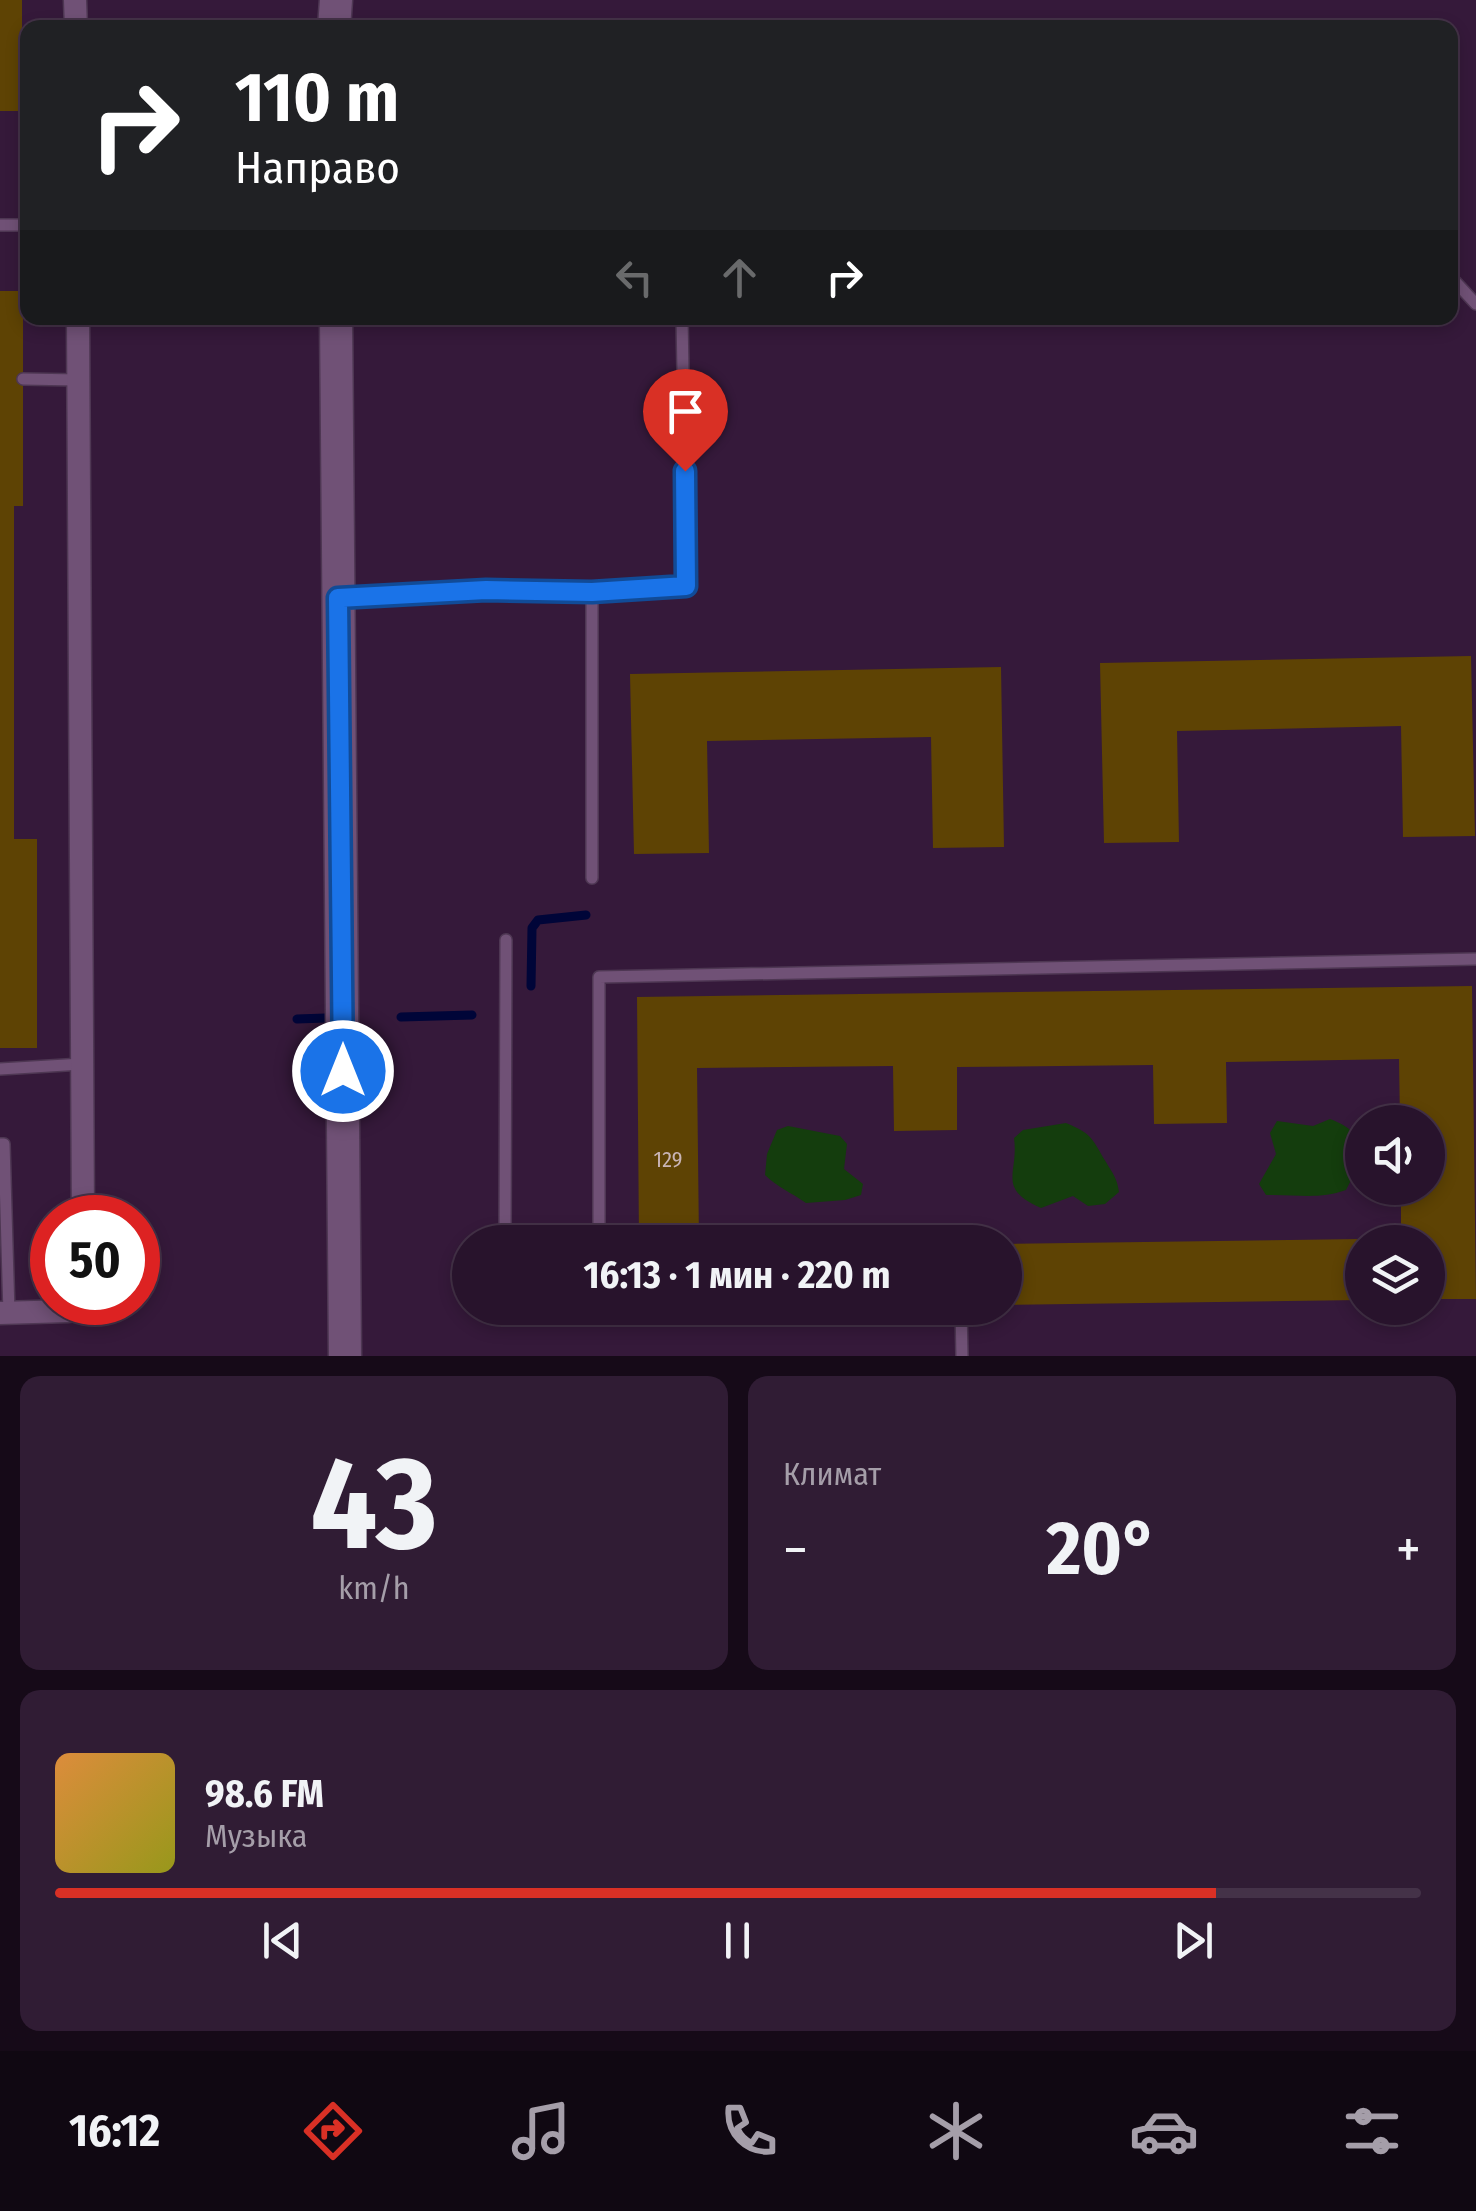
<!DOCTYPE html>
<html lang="ru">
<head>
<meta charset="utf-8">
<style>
	:root { --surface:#28132c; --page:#301c34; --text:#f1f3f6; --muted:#a59ea9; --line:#443248; --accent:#d93025 }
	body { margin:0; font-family:"Fira Sans Condensed",sans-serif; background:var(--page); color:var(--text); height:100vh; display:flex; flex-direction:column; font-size:38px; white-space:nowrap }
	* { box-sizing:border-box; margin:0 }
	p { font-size:32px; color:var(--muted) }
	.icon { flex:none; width:55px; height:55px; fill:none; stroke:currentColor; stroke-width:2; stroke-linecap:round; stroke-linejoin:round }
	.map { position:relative; height:1356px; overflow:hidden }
	.panel { display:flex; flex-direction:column; gap:20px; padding:20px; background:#160a18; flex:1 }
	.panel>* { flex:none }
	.top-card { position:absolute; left:20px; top:20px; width:1438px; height:305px; border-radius:20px; box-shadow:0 5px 15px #0003,0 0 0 2px var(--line); background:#202124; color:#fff; overflow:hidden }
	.tools { position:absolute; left:1345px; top:1105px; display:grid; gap:20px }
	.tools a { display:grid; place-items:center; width:100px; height:100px; border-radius:50%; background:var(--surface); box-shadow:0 5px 15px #0003,0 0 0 2px var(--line); font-size:50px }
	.speed { position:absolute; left:30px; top:1195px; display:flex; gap:20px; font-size:50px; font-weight:700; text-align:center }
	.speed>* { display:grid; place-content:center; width:130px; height:130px; border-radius:50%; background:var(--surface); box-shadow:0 5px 15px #0003,0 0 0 2px var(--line); line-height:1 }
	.speed .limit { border:15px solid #d22; background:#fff; color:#111 }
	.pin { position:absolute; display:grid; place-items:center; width:85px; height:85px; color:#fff; margin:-102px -42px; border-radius:50% 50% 50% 0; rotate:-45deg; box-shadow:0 0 10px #0007 }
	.pin .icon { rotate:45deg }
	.me { position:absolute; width:110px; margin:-55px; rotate:0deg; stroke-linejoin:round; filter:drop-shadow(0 0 8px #0008) }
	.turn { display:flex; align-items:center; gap:35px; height:210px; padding:0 50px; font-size:45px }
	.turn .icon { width:130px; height:130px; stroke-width:2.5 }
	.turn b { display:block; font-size:70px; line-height:85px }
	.lanes { display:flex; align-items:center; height:95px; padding:0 50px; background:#0003; justify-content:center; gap:50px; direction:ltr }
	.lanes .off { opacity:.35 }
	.big { font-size:75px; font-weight:700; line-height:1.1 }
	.panel .tile { flex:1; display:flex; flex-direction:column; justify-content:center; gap:15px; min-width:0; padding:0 35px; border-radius:20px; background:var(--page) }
	.panel .dial { align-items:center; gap:0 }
	.dial b { font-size:130px; line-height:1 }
	.song { display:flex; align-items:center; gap:30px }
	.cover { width:120px; height:120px; border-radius:15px; background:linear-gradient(135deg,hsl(30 70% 55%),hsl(60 70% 35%)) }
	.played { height:10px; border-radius:5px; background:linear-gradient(90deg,var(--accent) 85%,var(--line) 85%) }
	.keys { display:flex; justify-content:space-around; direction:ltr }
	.heat { display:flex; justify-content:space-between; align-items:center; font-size:55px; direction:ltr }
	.panel .tiles { flex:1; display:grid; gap:20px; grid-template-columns:1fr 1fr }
	.tile:last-child { grid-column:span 2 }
	.trip { position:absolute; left:452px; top:1225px; width:570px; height:100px; border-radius:50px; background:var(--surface); box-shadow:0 5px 15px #0003,0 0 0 2px var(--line); font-weight:700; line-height:100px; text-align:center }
	.dock { display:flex; height:160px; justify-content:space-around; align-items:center; background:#100812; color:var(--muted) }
	.dock .icon { width:70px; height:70px }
	.dock .active { color:var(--accent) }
	.dock b { font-size:45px; color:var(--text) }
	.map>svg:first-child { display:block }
	.green { fill:#143d0d }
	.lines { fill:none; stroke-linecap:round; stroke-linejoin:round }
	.stream { stroke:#000538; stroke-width:9 }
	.building { fill:#5e4304 }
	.service-casing { stroke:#4e3753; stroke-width:14 }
	.minor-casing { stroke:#4e3753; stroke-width:25 }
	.secondary-casing { stroke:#4e3753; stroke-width:35 }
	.service { stroke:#705176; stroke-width:11 }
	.minor { stroke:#705176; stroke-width:22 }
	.secondary { stroke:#705176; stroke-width:32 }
	.route-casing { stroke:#114b97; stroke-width:25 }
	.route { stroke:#1a73e8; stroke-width:18 }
	.labels { text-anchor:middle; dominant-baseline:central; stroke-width:10; stroke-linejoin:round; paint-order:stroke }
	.number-label { font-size:22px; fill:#c8b4b5 }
</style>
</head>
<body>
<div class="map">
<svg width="1476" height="1356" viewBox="0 0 1476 1356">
	<rect width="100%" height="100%" fill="#35193a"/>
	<path class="green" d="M 1330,1119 C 1371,1134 1363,1158 1346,1190 C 1318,1200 1296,1194 1266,1195 L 1259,1184 L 1276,1154 L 1270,1133 L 1277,1121 L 1313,1126 Z
		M 1066,1123 C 1093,1134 1092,1139 1106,1162 C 1113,1174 1117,1178 1119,1192 L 1105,1204 L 1088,1206 L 1073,1196 L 1041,1208 C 996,1188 1019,1174 1014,1138 L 1023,1130 Z
		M 788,1126 L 840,1136 L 847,1144 L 844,1169 L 863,1184 L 861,1195 L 845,1200 L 806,1203 C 792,1193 777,1187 765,1175 L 767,1154 L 777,1130 Z"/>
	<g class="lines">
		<path class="stream" d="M 531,986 L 532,928 L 538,920 L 586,915
			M 401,1017 L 472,1015
			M 297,1019 L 326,1018"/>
	</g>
	<path class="building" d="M 0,0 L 22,0 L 22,111 L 0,111 Z
		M 0,291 L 23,291 L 23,506 L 14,506 L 14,839 L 37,839 L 37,1048 L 0,1048 Z
		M 1471,656 L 1475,836 L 1403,837 L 1401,726 L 1177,731 L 1179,842 L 1104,843 L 1100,663 Z
		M 1001,667 L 1004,847 L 933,848 L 931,737 L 707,741 L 709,853 L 634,854 L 630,674 Z
		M 1472,986 L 1476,1299 L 1428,1299 L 1428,1242 L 1383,1242 L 1382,1239 L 1401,1239 L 1401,1188 L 1428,1188 L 1428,1122 L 1400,1122 L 1399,1059 L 1226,1062 L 1227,1123 L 1154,1124 L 1153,1065 L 957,1067 L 957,1130 L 894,1131 L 893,1066 L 697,1068 L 699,1242 L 639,1242 L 637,997 Z
		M 1362,1239 L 1362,1300 L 1005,1305 L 1005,1244 Z"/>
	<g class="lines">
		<g class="service-casing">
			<path id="service" d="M 0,225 L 28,225
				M 1450,276 L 1476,304
				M 23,379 L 78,380
				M 343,598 L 486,590 L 592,592
				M 592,878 L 592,592 L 687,586 L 682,318
				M 0,1069 L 82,1064
				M 0,1144 L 4,1144 L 9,1313
				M 505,1242 L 506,940
				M 599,1242 L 599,977 L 1476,959
				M 961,1308 L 962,1356"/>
		</g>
		<g class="minor-casing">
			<path id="minor" d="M 75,0 L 76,28
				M 78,318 L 83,1218
				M 0,1313 L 68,1311 L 71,1302"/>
		</g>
		<g class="secondary-casing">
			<path id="secondary" d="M 334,28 L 336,0
				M 336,318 L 345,1356"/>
		</g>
		<use href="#service" class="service"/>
		<use href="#minor" class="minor"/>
		<use href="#secondary" class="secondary"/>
	</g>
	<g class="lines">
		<g class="route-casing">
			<path id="route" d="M 343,1071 L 338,598 L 486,590 L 592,592 L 686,586 L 685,471"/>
		</g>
		<use href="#route" class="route"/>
	</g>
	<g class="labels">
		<g class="number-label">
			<text x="668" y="1159">129</text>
		</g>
	</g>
</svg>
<div class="tools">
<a><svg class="icon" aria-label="sound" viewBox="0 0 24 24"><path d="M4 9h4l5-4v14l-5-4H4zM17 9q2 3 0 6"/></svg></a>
<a><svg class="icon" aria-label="layers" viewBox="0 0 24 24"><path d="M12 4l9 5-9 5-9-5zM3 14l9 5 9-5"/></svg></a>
</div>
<div class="speed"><div class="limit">50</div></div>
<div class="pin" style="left:685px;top:471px;background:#d93025"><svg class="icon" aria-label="arrive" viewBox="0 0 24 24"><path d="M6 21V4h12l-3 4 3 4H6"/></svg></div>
<svg class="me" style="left:343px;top:1071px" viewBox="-20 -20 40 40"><circle r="17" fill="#1a73e8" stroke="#fff" stroke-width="3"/><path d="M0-11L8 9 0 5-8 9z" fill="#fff"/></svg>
<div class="trip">16:13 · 1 мин · 220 m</div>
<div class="top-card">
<div class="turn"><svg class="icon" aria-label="right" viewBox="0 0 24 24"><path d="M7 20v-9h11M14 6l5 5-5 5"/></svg><div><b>110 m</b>Направо</div></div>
<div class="lanes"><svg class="icon off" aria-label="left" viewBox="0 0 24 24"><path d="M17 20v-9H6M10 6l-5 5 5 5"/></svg><svg class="icon off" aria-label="ahead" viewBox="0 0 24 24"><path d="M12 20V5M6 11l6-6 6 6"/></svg><svg class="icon" aria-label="right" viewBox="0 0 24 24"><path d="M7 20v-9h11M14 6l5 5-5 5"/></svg></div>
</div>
</div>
<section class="panel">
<div class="tiles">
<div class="tile dial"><b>43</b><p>km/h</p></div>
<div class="tile"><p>Климат</p>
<div class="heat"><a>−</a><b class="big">20°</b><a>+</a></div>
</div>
<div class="tile">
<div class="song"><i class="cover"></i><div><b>98.6 FM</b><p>Музыка</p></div></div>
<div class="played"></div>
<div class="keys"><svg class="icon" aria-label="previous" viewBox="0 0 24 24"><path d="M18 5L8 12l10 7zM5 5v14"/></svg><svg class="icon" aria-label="pause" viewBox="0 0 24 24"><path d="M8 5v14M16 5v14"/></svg><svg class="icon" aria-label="next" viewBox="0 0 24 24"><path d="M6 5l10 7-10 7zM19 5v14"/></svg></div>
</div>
</div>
</section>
<nav class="dock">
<b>16:12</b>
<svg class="icon active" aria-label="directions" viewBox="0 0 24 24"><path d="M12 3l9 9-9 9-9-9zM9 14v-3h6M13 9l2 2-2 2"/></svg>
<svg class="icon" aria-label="music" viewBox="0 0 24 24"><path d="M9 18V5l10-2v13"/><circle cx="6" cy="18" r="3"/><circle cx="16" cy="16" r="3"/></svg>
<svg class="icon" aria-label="phone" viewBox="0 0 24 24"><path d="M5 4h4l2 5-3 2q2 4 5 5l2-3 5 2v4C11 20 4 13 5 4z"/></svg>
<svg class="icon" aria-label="climate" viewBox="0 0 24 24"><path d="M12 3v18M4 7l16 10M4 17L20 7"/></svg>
<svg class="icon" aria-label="car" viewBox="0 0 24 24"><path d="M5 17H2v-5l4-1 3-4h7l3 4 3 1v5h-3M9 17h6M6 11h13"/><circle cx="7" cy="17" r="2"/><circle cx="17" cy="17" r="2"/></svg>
<svg class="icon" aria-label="filters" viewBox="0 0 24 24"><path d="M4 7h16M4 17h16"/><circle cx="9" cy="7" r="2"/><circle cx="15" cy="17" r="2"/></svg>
</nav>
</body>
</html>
